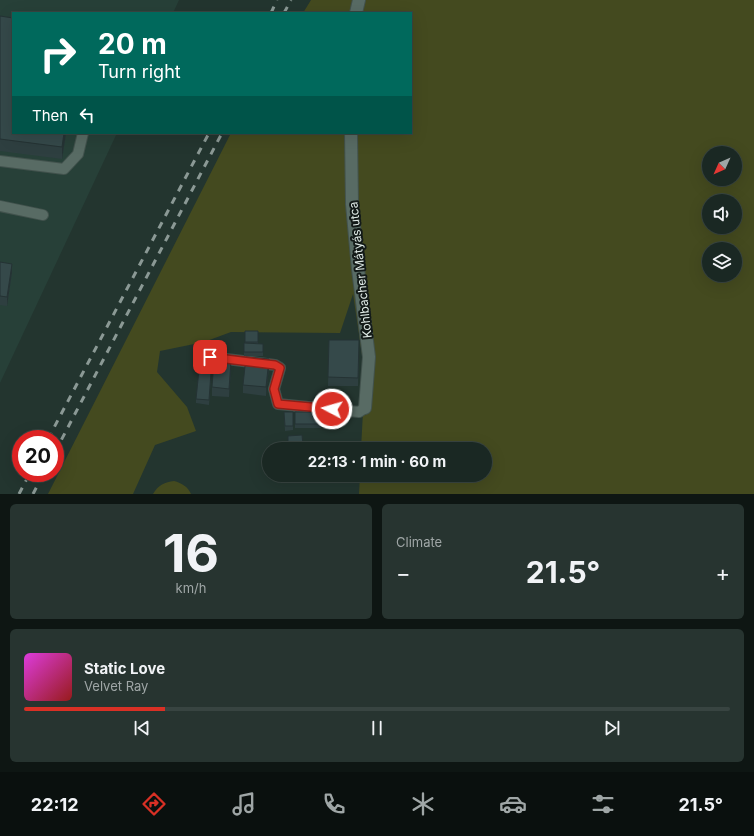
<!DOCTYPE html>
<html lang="en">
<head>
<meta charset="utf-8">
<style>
	:root { --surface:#1a2823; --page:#273430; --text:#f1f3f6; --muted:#9fa6a6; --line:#384441; --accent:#d93025 }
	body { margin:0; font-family:Inter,sans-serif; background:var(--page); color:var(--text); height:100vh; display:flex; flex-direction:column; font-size:15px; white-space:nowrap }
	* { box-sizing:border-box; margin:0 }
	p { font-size:13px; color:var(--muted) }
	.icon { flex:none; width:22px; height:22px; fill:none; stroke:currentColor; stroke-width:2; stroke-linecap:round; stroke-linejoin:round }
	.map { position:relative; height:494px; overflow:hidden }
	.drawer { display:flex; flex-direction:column; gap:10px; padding:10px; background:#0e1613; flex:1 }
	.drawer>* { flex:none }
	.top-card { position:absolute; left:12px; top:12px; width:400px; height:122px; border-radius:0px; box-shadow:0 4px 16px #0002,0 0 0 1px var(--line); background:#00695c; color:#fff; overflow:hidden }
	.needle { width:26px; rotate:225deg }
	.tools { position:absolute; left:702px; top:146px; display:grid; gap:8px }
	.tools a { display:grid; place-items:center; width:40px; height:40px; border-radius:50%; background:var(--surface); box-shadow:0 4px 16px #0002,0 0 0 1px var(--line); font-size:20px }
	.speed { position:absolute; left:12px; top:430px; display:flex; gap:8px; font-size:20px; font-weight:700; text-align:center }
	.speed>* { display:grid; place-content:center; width:52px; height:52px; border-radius:50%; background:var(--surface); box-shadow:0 4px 16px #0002,0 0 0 1px var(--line); line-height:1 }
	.speed .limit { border:6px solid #d22; background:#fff; color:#111 }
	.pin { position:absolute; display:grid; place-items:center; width:34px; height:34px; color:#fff; margin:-17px; border-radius:8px; box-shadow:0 2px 6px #0006 }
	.me { position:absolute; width:44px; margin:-22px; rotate:276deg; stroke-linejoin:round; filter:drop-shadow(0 0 3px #0008) }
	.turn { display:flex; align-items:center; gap:14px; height:84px; padding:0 20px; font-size:18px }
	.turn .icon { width:52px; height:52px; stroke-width:2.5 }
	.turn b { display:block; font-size:28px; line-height:34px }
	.then { display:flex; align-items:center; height:38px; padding:0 20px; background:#0003; gap:8px; font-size:15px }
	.big { font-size:30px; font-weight:700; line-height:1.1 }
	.drawer .widget { flex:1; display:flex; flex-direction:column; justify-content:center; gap:6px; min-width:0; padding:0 14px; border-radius:6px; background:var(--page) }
	.drawer .dial { align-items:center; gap:0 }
	.dial b { font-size:52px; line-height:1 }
	.song { display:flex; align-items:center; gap:12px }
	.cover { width:48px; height:48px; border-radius:6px; background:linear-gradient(135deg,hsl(300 70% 55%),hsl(0 70% 35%)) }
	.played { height:4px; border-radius:2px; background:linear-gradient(90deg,var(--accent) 20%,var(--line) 20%) }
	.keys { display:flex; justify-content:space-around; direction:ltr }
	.heat { display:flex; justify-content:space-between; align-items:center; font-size:22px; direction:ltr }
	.drawer .tiles { flex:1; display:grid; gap:10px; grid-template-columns:1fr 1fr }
	.widget:last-child { grid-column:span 2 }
	.trip { position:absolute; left:262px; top:442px; width:230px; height:40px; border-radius:20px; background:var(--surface); box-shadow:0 4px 16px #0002,0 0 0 1px var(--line); font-weight:700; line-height:40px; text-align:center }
	.tab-bar { display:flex; height:64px; justify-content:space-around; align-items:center; background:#0a100e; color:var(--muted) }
	.tab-bar .icon { width:28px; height:28px }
	.tab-bar .active { color:var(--accent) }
	.tab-bar b { font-size:18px; color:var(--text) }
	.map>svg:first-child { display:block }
	.built { fill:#274038 }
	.green { fill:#444a1f; fill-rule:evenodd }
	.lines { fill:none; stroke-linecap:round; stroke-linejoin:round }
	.service-casing { stroke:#42524d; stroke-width:12 }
	.minor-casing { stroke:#42524d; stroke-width:14 }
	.service { stroke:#586b64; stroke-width:10 }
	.minor { stroke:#586b64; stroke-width:12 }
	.rail { stroke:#8b9995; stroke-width:3; stroke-dasharray:7 7; stroke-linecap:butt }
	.wall { fill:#2e3f40 }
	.shaded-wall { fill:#253334 }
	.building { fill:#35494a; stroke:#253334 }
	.route-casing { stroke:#8d1f18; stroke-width:10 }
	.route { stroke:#d93025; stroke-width:7 }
	.labels { text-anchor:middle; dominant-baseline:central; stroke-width:4; stroke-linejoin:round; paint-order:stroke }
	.street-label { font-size:12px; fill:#e0ebe7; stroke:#131a18 }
</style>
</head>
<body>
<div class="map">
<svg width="754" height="494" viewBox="0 0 754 494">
	<rect width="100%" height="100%" fill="#23352f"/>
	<path class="built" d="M 0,0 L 179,0 L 173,13 L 13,13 L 13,133 L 117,133 L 0,383 Z"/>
	<path class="green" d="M 311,0 L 754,0 L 754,494 L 359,494 L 360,475 L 485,475 L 485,449 L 361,449 L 365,375 L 353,294 L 340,333 L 231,332 L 204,342 L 160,351 L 157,372 L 187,407 L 196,431 L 155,445 L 133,494 L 48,494 L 231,133 L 411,133 L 411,13 L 303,13 ZM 709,153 L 735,153 L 735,179 L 709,179 ZM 709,201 L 735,201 L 735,227 L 709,227 ZM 709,249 L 735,249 L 735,275 L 709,275 Z
		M 174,481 C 182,483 188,487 191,494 L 153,494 C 158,485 165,482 174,481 Z"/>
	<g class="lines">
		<g class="service-casing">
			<path id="service" d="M 0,161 L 64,169 L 78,154 L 83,133
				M 0,206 L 43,215
				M 210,357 L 275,365 L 280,368 L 274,389 L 278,404 L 359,412 L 365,408"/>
		</g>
		<g class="minor-casing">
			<path id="minor" d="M 356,13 L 359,0
				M 351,133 L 352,204 L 358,269 L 369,357 L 365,408"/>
		</g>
		<use href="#service" class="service"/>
		<use href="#minor" class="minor"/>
		<path class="rail" d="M 271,13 L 277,0
			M 284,13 L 291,0
			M 48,439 L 209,133
			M 55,452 L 222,133
			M 19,494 L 30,473
			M 33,494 L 44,473"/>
	</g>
	<path class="wall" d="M 0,16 L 13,133 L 66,133 L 62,159 L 0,151 Z
		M 0,262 L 12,272 L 7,306 L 0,305 Z
		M 245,331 L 258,331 L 258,344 L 263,344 L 263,356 L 244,356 L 244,343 L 245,344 Z
		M 329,340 L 359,340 L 358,386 L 328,386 Z
		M 269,367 L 266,396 L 243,393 L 243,385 Z
		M 231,369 L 229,397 L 212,396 L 212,387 Z
		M 211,376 L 209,405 L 196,403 L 196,399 Z
		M 284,412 L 293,412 L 293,430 L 285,431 Z
		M 295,412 L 321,412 L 321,428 L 295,428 Z
		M 288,436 L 303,446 L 303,449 L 288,449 Z"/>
	<path class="shaded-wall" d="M 64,133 L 66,133 L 62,159 L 62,147 Z
		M 12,264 L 12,272 L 7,306 L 7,297 Z
		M 269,359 L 269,367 L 266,396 L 266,387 Z
		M 231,361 L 231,369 L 229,397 L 229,389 Z"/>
	<path class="building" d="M 0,16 L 13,18 L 13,133 L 64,133 L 62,147 L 0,139 Z
		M 0,262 L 12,264 L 7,297 L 0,296 Z
		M 245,331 L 258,331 L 258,342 L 245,342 Z
		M 329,340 L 359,340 L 358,378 L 328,377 Z
		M 244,343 L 263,344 L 263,352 L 244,352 Z
		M 246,357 L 269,359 L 266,387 L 243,385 Z
		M 214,360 L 231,361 L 229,389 L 212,387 Z
		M 199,370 L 211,372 L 209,400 L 196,399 Z
		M 284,412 L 293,412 L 293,426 L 285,426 Z
		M 295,412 L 321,412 L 321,424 L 295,424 Z
		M 302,435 L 303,446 L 288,447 L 288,436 Z
		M 320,442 L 341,443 L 340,449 L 320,449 Z"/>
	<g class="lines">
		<g class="route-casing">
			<path id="route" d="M 210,357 L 275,365 L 280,368 L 274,389 L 278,404 L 332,409"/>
		</g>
		<use href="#route" class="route"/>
	</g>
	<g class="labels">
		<g class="street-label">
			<text transform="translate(360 270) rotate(-96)">Kohlbacher Mátyás utca</text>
		</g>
	</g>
</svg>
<div class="tools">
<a><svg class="needle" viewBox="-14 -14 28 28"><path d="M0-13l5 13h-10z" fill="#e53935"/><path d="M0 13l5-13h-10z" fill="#9fa6a6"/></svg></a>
<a><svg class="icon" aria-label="sound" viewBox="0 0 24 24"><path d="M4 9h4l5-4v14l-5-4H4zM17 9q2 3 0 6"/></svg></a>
<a><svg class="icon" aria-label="layers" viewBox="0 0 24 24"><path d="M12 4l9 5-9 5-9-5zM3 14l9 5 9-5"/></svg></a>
</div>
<div class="speed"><div class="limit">20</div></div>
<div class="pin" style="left:210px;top:357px;background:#d93025"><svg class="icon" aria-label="arrive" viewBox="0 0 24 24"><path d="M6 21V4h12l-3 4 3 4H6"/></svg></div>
<svg class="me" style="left:332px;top:409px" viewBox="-20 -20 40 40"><circle r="17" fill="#d93025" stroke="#fff" stroke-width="3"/><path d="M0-11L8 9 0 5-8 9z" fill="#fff"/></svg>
<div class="trip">22:13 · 1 min · 60 m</div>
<div class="top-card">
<div class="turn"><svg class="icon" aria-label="right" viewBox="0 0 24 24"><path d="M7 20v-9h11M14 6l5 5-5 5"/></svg><div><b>20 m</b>Turn right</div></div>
<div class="then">Then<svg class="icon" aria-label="left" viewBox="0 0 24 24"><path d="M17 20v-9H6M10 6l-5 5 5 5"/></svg></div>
</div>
</div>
<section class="drawer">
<div class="tiles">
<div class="widget dial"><b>16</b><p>km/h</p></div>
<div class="widget"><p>Climate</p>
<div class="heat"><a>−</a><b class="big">21.5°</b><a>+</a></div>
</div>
<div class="widget">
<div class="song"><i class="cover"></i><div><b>Static Love</b><p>Velvet Ray</p></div></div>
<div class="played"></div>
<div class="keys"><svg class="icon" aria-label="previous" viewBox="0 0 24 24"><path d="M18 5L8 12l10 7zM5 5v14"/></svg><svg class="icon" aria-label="pause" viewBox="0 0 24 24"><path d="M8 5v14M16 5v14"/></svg><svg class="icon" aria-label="next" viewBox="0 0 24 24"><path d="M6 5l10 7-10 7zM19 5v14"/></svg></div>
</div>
</div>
</section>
<nav class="tab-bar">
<b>22:12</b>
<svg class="icon active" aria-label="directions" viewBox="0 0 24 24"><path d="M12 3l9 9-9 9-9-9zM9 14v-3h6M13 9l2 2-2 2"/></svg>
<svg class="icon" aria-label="music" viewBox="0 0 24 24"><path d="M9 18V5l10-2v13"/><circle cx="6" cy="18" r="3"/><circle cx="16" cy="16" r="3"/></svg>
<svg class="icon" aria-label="phone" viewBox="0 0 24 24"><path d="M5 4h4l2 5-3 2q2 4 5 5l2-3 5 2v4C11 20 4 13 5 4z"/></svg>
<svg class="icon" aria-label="climate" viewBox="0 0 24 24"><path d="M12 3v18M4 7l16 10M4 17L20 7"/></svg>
<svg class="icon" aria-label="car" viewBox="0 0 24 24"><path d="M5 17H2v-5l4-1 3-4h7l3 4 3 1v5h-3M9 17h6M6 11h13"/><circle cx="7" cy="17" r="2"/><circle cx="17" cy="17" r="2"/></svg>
<svg class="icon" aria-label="filters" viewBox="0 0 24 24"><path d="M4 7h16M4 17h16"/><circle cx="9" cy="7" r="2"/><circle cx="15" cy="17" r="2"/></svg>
<b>21.5°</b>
</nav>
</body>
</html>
